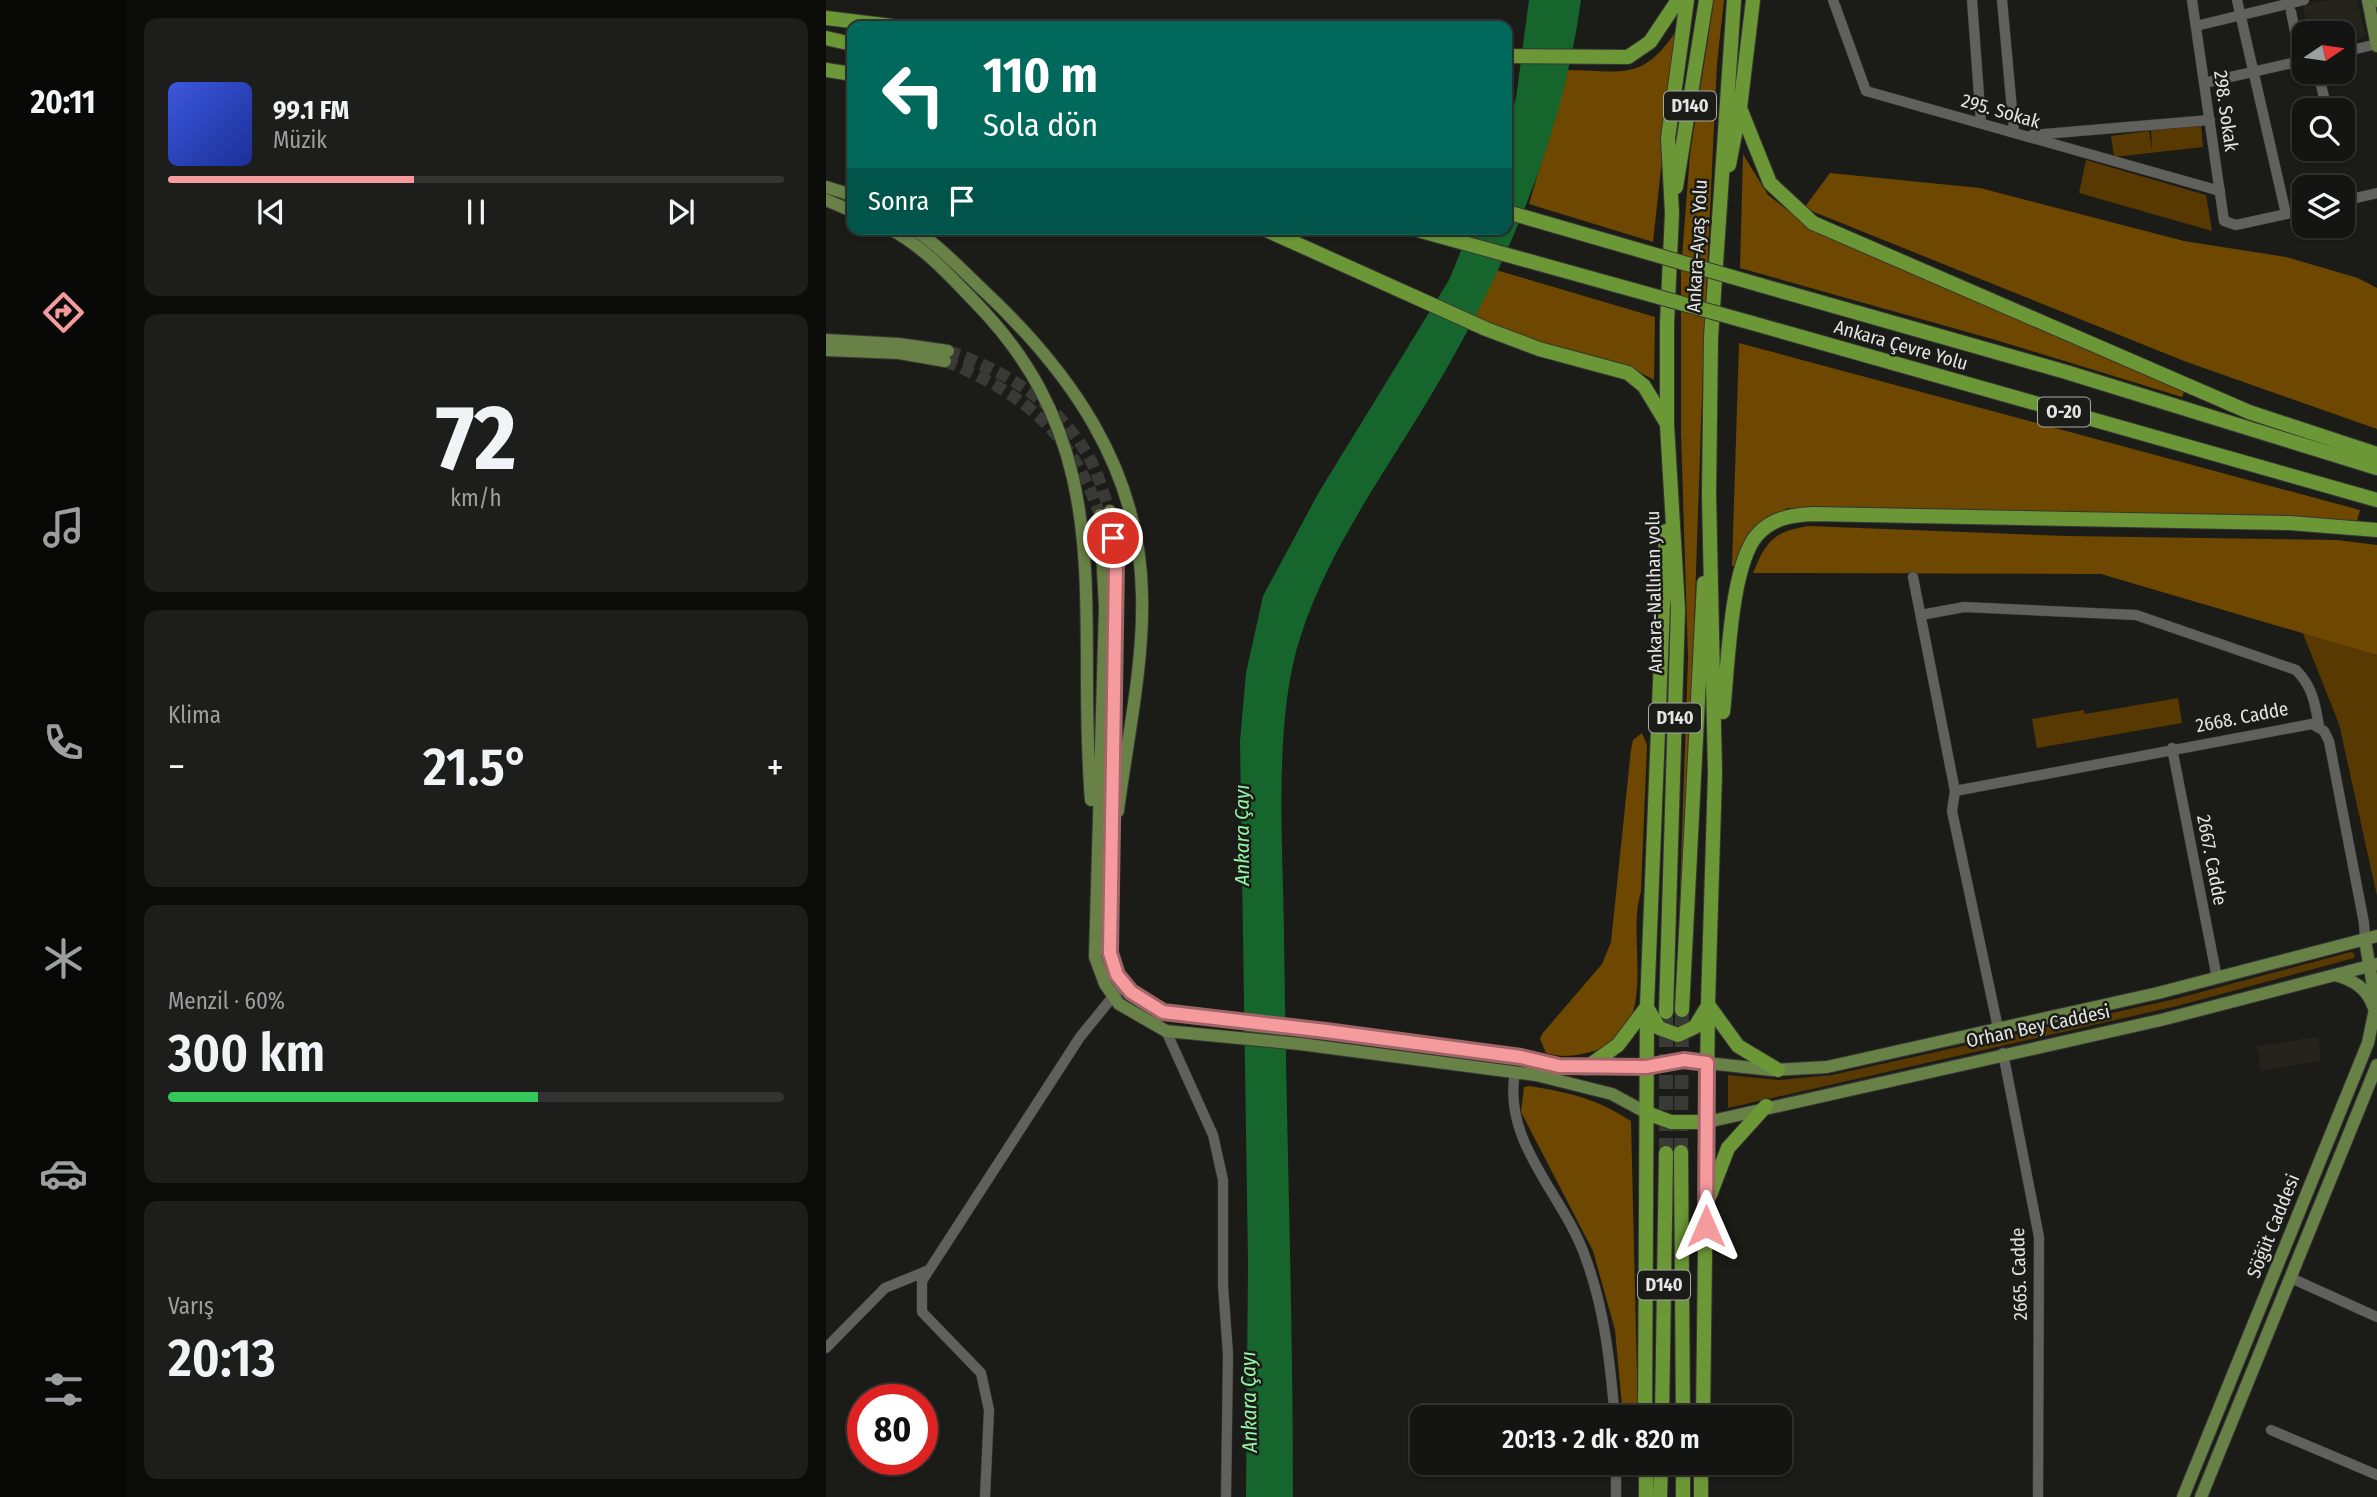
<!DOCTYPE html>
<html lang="tr">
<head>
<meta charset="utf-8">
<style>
	:root { --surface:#141412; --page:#1d1d1b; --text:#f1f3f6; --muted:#9d9e9f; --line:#333332; --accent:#f59b9e }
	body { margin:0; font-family:"Fira Sans Condensed",sans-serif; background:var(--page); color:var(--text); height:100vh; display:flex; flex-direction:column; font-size:26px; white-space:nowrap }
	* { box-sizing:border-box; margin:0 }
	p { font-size:23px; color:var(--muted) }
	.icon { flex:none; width:38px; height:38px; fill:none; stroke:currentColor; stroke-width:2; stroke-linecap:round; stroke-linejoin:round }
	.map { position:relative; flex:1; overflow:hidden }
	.panel { display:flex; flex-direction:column; gap:18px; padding:18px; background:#0b0b0a; width:700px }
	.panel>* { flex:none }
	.guide { position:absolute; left:21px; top:21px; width:665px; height:214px; border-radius:14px; box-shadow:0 2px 5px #0004,0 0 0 2px var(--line); background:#00695c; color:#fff; overflow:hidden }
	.needle { width:46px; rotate:77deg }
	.fabs { position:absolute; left:1466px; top:21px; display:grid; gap:14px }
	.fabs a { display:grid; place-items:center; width:63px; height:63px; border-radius:14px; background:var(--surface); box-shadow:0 2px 5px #0004,0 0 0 2px var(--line); font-size:35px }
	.speed { position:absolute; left:21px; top:1384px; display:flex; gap:14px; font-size:35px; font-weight:700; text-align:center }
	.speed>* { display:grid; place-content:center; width:91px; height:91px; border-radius:50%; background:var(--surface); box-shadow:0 2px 5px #0004,0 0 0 2px var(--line); line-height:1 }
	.speed .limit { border:10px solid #d22; background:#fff; color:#111 }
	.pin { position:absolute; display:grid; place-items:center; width:60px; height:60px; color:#fff; margin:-30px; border:4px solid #fff; border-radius:50%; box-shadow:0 2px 7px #0007 }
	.me { position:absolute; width:77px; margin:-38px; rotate:0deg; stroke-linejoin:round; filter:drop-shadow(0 0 5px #0008) }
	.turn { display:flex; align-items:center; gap:24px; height:147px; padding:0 21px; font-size:32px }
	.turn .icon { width:91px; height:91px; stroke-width:2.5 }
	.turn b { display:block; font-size:49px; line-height:60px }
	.then { display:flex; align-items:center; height:66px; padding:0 21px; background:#0003; gap:14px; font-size:26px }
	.big { font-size:52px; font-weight:600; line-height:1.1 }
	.panel .card { flex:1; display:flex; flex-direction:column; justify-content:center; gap:10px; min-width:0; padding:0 24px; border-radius:14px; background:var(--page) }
	.panel .dial { align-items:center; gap:0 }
	.dial b { font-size:91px; line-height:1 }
	.song { display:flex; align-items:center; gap:21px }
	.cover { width:84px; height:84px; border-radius:10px; background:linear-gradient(135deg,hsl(230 70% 55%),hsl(230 70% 35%)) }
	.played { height:7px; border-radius:4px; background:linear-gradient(90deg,var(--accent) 40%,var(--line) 40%) }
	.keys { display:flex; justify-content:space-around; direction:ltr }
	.heat { display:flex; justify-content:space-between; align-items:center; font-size:38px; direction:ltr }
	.charge { height:10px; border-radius:5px; background:linear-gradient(90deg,#34c759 60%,var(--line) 0) }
	.trip { position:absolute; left:584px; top:1405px; width:382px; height:70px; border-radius:14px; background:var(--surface); box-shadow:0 2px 5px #0004,0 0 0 2px var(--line); font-weight:600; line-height:70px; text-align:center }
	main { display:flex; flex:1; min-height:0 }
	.menu { display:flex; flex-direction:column; width:126px; justify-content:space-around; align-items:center; background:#080807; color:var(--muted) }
	.menu .icon { width:49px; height:49px }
	.menu .on { color:var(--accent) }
	.menu b { font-size:32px; color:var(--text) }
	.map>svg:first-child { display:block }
	.built { fill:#24241c }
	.green { fill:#583902 }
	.forest { fill:#6e4700 }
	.water { fill:#15652d }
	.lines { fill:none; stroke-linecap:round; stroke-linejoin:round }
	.major-tunnel { stroke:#393936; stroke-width:12; stroke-dasharray:12 6; stroke-linecap:butt }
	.highway-tunnel { stroke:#393936; stroke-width:14; stroke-dasharray:14 7; stroke-linecap:butt }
	.minor-casing { stroke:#373735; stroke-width:11 }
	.major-casing { stroke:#373735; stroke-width:14 }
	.highway-casing { stroke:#373735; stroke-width:16 }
	.minor { stroke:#60615d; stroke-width:10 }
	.major { stroke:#678146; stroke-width:12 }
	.highway { stroke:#6c9736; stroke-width:14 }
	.highway-bridge-casing { stroke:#373735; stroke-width:16; stroke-linecap:butt }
	.highway-bridge { stroke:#6c9736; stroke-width:14 }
	.route-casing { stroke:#9f6567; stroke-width:18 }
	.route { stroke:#f59b9e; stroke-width:12 }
	.labels { text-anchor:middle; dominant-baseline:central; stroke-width:5; stroke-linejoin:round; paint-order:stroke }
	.shield { fill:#1b1b18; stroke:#a8a8a5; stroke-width:2 }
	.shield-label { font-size:18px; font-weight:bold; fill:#e4e4e2 }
	.street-label { font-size:19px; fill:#e4e4e2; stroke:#1b1b18 }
	.water-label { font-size:21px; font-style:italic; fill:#93f6a5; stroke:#1b1b18 }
</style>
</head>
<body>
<main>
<nav class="menu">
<b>20:11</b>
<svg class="icon on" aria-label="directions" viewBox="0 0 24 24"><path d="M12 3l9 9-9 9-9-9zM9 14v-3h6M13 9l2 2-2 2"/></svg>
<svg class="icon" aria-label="music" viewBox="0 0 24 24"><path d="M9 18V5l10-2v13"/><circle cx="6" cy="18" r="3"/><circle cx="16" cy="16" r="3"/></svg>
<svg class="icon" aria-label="phone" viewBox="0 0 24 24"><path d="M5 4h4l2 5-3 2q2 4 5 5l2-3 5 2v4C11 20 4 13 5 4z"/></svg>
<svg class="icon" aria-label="climate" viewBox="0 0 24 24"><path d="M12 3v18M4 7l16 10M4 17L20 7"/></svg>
<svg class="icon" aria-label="car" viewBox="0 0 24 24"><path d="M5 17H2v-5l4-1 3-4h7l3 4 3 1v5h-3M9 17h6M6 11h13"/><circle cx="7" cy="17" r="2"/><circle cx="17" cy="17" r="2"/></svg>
<svg class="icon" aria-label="filters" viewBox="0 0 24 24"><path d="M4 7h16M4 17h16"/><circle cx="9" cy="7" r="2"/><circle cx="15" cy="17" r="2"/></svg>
</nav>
<section class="panel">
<div class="card">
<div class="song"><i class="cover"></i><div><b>99.1 FM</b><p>Müzik</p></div></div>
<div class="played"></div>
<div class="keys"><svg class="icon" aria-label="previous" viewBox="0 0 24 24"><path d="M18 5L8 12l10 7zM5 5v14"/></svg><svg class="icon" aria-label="pause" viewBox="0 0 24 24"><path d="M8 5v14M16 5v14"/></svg><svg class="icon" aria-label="next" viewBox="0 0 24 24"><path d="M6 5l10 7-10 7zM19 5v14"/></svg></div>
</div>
<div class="card dial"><b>72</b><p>km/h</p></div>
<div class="card"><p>Klima</p>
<div class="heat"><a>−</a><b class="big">21.5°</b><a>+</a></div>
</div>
<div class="card"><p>Menzil · 60%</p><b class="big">300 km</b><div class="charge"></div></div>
<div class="card"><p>Varış</p><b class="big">20:13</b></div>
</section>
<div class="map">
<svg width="1551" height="1497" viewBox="0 0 1551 1497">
	<rect width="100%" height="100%" fill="#1b1b18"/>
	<path class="built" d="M 1503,0 L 1531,0 L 1540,37 L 1517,43 L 1517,33 L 1483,33 L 1477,6 Z
		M 1492,1037 L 1495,1061 L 1435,1071 L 1431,1046 Z"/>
	<path class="green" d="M 1375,124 L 1377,147 L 1288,157 L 1285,136 L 1323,131 L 1326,151 L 1325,129 Z
		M 1260,160 L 1380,195 L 1386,231 L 1253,193 Z
		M 1476,631 L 1551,655 L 1551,896 L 1513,724 Z
		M 1352,698 L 1356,723 L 1211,748 L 1206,719 L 1258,710 L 1259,714 Z
		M 1525,952 L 1529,954 L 1528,958 L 1351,1006 L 902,1108 L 902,1075 L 953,1080 L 1006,1075 L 1349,999 Z"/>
	<path class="forest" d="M 888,0 L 898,0 L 891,64 L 878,337 L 855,1011 L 850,1011 L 862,658 L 855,433 L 855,270 L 864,154 Z
		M 850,31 L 827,242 L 703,204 L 742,70 C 797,71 817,81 850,31 Z
		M 917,154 L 942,195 L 973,219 L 1360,387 L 1356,397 L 1173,341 L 914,268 Z
		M 1004,173 L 1154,188 L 1358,241 L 1460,257 L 1532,278 L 1551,288 L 1551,429 L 1358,361 L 978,208 Z
		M 670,270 L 829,317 L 828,380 C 789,357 765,357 724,345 C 698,337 672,326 647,317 Z
		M 913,343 L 1534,510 L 1531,521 L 1430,515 L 962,508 L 943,519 L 910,566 L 906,566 Z
		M 983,526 L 1241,536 L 1511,540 L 1551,545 L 1551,655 L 1275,574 L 927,573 C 940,541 948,531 983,526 Z
		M 816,733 L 821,745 L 815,892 C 799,941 837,1030 768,1051 C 751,1056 737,1058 720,1053 L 714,1039 L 716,1034 L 776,964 L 785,942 L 805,749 L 807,740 Z
		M 703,1086 C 745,1093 769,1098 805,1121 L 812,1417 L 797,1417 L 789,1330 L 767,1251 L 695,1112 L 698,1087 Z"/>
	<path class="water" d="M 703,0 L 755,0 C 737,134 682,264 614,380 C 566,463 505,543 475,635 C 447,719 457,842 458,932 C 460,1120 467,1308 467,1497 L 420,1497 L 422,1262 L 414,741 L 420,673 L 437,596 L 493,492 L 623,280 L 644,229 L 681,229 L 681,128 L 690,98 Z"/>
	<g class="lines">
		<path class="major-tunnel" d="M 122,351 C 182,371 238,407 267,465 C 274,479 278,496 284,511
			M 119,361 C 199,394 245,432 274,515"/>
		<path class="highway-tunnel" d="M 840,1012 L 840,1153
			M 855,1152 L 856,1010"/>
		<g class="minor-casing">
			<path id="minor" d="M 1007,0 L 1040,91 L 1394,191
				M 1146,0 L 1155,123
				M 1176,0 L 1188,132
				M 1366,0 L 1398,221 L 1410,225 L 1479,210
				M 1411,0 L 1460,214
				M 1465,12 L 1475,61
				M 1370,26 L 1478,0
				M 1517,52 L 1547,45
				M 1492,72 L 1501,110
				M 1378,83 L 1479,60
				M 1206,135 L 1384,120
				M 1517,201 L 1551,193
				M 1087,577 L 1129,791
				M 1095,615 L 1138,607 L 1310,615 L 1470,670 C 1487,687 1489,704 1493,726
				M 1346,748 L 1391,978
				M 1129,791 L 1486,724 L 1498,731 L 1503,741 L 1538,923 L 1539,940
				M 1129,791 L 1126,811 L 1172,1028
				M 340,1031 L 387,1135 L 397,1180 L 397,1286 L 402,1354 L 400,1497
				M 1177,1053 L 1213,1237 L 1212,1497
				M 689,1072 C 676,1144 738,1194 760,1259 C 779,1311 784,1363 789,1418
				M 1465,1278 L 1551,1317
				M 0,1348 L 59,1288 L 103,1270
				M 1445,1430 L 1551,1475
				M 790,1463 L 790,1497
				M 159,1497 L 163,1410 L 155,1373 L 96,1312 L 96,1281 L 254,1037 L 298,983"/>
		</g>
		<g class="major-casing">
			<path id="major" d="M 1542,0 L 1551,46
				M 1551,0 L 1551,1
				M 0,187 L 26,195
				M 0,200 L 26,211
				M 64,229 C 98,247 123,275 149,302 C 297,453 249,612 265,800
				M 88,229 C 113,246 134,268 156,289 C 244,371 314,469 316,595 C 318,664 301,741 292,811
				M 0,340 L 73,344 L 122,351
				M 0,350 L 73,353 L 119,361
				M 284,511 L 291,565 L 283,953 L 291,975 L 305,992 L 337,1012 L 473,1027 L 695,1057 L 733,1066 L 820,1067
				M 274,515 L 279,607 L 269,957 L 279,984 L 293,1004 L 340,1031 L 474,1044 L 710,1075 L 786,1094 L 821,1113
				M 1509,975 C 1527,980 1541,988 1547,1006
				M 881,1063 L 946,1070 L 1001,1067 L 1332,993 L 1551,936
				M 881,1122 L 1335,1020 L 1551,964
				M 1357,1497 L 1542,1043 L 1550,1004 L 1539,940
				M 1375,1497 L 1551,1065"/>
		</g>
		<g class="highway-casing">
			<path id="highway" d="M 0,18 L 66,26
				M 0,38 L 26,44
				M 681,56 L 802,57 L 824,42 L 852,0
				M 0,70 L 26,74
				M 914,108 L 944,183 L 987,223 L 1423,412 L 1551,454
				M 903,165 L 914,108 L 927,0
				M 850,187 L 880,0
				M 438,229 L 660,329 L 713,349 L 802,373 L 818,386 L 841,424
				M 934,285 L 1240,372 L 1551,468
				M 926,323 L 1551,500
				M 897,712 C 902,669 904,564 932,534 C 947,518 966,515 987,514 L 1464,523 L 1551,530
				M 883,1006 L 912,1046 L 952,1070
				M 856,1010 L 878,583
				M 823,1011 L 833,1028 L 852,1035 L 869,1027 L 880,1009
				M 840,1012 L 852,609 L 841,425 L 841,324 L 846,213 L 842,138 L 861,0
				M 820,1067 L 846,1061 L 881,1063
				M 760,1068 L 792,1045 L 820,1008
				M 821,1113 L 845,1122 L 881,1122
				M 855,1152 L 857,1418
				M 884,1195 L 902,1148 L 940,1106
				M 819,1418 L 821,1006 L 840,531
				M 836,1418 L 840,1153
				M 877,1418 L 882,1004 L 889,773 L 883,494 L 885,337 L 908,0
				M 820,1463 L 820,1497
				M 857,1463 L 857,1497
				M 834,1497 L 835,1463
				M 875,1497 L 875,1463"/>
		</g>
		<use href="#minor" class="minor"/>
		<use href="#major" class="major"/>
		<use href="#highway" class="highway"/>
		<g class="highway-bridge-casing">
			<path id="highway-bridge" d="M 681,212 L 934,285
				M 588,229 L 926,323"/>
		</g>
		<use href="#highway-bridge" class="highway-bridge"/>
	</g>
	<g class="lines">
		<g class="route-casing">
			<path id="route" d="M 287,538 L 290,565 L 284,953 L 291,975 L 305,992 L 337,1012 L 500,1031 L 695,1057 L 733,1066 L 820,1067 L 858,1060 L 881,1063 L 880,1226"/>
		</g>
		<use href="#route" class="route"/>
	</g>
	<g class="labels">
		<g class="shield">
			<rect x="838" y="91.5" width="52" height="29" rx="5"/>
			<rect x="1212" y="397.5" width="52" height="29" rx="5"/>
			<rect x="823" y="703.5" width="52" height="29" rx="5"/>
			<rect x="812" y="1270.5" width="52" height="29" rx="5"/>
		</g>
		<g class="shield-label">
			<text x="864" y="106">D140</text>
			<text x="1238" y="412">O-20</text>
			<text x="849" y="718">D140</text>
			<text x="838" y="1285">D140</text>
		</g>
		<g class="street-label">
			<text transform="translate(1175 111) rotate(16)">295. Sokak</text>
			<text transform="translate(1400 111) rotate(82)">298. Sokak</text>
			<text transform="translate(871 246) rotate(-87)">Ankara-Ayaş Yolu</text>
			<text transform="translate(1075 345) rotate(16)">Ankara Çevre Yolu</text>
			<text transform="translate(828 592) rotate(-91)">Ankara-Nallıhan yolu</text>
			<text transform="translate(1416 717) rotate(-11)">2668. Cadde</text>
			<text transform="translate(1386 860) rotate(79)">2667. Cadde</text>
			<text transform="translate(1212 1026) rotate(-12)">Orhan Bey Caddesi</text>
			<text transform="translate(1447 1226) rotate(-68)">Söğüt Caddesi</text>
			<text transform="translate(1193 1274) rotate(-92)">2665. Cadde</text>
		</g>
		<g class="water-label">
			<text transform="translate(416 835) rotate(-90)">Ankara Çayı</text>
			<text transform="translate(423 1402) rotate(-91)">Ankara Çayı</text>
		</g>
	</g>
</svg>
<div class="fabs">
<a><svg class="needle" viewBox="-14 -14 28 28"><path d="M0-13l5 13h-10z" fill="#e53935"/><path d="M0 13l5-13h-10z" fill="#9d9e9f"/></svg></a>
<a><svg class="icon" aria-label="search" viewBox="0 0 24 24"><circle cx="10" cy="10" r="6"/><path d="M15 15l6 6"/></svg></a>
<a><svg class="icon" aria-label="layers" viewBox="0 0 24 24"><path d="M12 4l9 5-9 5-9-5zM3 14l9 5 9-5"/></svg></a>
</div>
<div class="speed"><div class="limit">80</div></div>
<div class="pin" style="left:287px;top:538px;background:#d93025"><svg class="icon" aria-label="arrive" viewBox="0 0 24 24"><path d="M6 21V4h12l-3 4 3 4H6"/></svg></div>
<svg class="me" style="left:880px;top:1226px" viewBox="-20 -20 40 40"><path d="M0-17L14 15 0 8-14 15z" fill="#f59b9e" stroke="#fff" stroke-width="4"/></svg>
<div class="trip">20:13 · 2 dk · 820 m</div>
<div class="guide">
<div class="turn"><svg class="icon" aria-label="left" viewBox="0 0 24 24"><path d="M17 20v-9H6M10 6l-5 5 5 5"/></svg><div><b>110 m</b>Sola dön</div></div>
<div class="then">Sonra<svg class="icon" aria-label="arrive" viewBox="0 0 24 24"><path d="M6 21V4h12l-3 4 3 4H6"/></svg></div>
</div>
</div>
</main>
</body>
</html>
